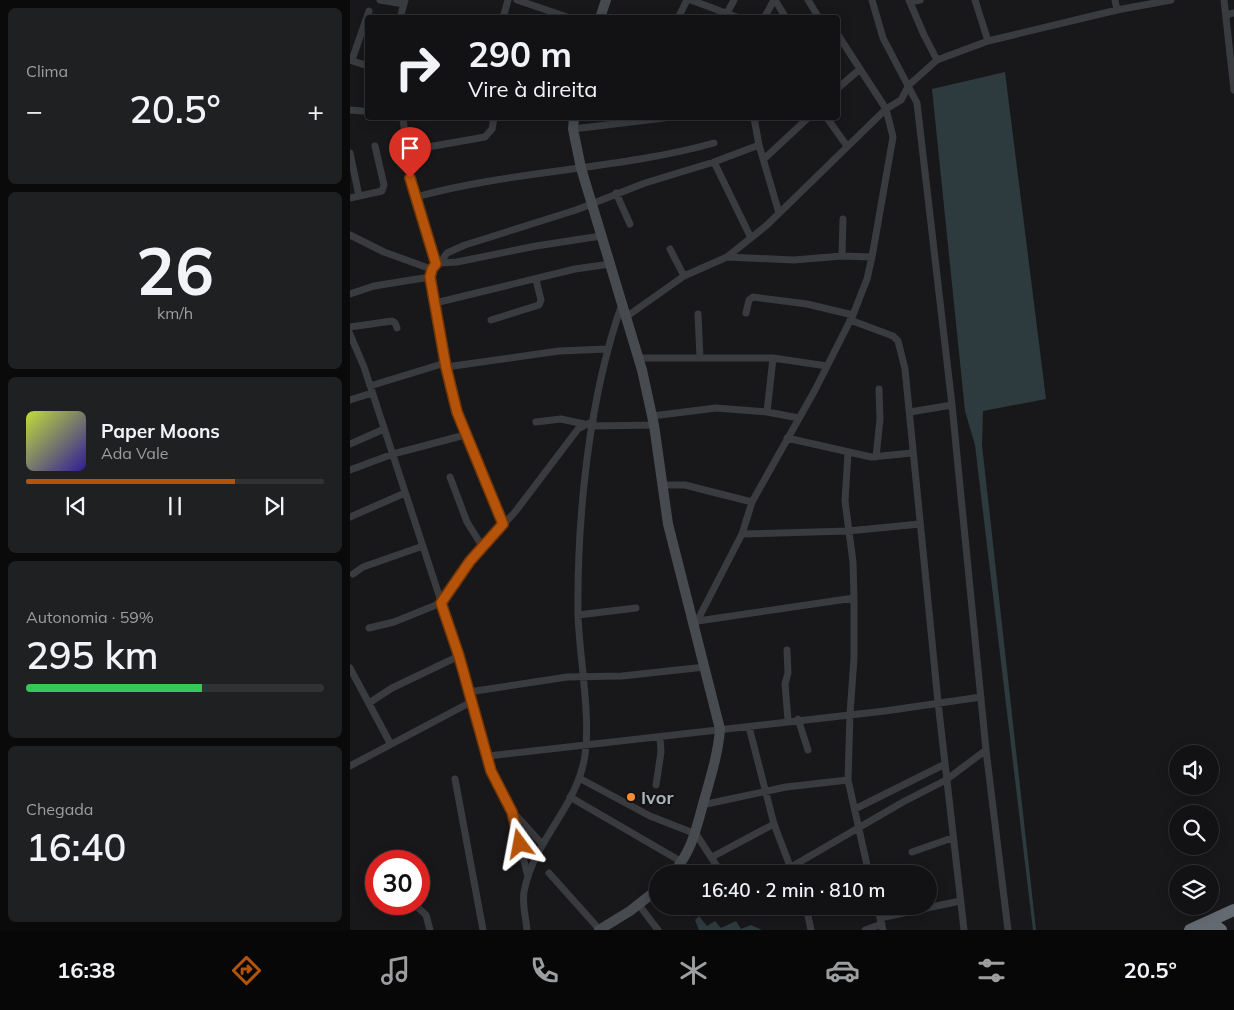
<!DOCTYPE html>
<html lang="pt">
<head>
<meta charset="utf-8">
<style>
	:root { --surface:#121214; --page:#1f2022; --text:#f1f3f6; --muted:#9c9ea0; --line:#313234; --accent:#b45309 }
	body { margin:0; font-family:Mulish,sans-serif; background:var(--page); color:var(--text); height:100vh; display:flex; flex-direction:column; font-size:19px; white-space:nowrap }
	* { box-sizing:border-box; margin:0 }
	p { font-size:16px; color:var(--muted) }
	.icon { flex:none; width:28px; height:28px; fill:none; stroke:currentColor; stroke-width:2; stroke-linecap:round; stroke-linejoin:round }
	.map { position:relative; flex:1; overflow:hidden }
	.side { display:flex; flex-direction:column; gap:8px; padding:8px; background:#0a0a0b; width:350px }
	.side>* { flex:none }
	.hud { position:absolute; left:15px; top:15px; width:475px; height:105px; border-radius:5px; box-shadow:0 2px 12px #0003,0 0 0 1px var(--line); background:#121214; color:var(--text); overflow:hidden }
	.controls { position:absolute; left:819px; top:745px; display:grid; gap:10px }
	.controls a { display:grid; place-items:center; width:50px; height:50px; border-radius:50%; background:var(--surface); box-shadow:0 2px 12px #0003,0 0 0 1px var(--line); font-size:25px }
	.speed { position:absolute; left:15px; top:850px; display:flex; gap:10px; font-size:25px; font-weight:700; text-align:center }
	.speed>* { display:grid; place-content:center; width:65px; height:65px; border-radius:50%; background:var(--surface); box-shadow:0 2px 12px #0003,0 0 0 1px var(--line); line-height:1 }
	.speed .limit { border:8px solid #d22; background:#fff; color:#111 }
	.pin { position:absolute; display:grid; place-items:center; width:42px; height:42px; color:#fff; margin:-51px -21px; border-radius:50% 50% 50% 0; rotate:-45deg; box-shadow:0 0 5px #0007 }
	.pin .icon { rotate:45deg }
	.me { position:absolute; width:55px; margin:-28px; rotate:347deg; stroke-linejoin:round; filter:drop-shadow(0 0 4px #0008) }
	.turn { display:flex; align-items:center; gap:18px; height:105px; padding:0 20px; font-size:22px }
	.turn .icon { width:65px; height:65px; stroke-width:2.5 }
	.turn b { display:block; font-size:35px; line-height:42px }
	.big { font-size:38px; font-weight:600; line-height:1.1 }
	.side .tile { flex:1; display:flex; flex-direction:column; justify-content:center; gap:8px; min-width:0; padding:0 18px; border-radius:8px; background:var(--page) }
	.side .dial { align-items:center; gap:0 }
	.dial b { font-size:65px; line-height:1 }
	.song { display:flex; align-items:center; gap:15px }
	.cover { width:60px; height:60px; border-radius:8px; background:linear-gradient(135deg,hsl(70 70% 55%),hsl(250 70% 35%)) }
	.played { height:5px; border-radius:2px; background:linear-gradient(90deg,var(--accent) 70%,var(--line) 70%) }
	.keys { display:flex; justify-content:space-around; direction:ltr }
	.heat { display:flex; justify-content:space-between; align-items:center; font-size:28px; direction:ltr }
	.charge { height:8px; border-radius:4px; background:linear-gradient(90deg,#34c759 59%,var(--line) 0) }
	.trip { position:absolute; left:299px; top:865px; width:288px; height:50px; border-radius:25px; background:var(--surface); box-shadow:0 2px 12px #0003,0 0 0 1px var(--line); font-weight:600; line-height:50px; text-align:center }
	.dock { display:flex; height:80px; justify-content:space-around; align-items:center; background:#070708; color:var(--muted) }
	.dock .icon { width:35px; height:35px }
	.dock .selected { color:var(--accent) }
	.dock b { font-size:22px; color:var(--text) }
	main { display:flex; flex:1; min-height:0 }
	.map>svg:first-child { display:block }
	.water { fill:#2d3b3f }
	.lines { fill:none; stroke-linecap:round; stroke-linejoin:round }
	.street { stroke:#393b3f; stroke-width:7 }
	.secondary { stroke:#474b50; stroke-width:10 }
	.highway { stroke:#646a71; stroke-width:12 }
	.route-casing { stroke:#753606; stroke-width:12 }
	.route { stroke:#b45309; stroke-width:9 }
	.poi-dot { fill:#fb8c2f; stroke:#131315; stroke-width:2 }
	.labels { text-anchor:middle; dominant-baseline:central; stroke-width:4; stroke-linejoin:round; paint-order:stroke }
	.poi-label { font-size:18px; font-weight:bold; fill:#aab2bb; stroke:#131315; text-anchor:start }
</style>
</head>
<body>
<main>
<section class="side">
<div class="tile"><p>Clima</p>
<div class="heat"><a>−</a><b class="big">20.5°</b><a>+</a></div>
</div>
<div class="tile dial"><b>26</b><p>km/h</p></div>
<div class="tile">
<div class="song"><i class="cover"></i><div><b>Paper Moons</b><p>Ada Vale</p></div></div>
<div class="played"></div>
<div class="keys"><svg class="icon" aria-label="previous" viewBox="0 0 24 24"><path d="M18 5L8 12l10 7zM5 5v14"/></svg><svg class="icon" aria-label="pause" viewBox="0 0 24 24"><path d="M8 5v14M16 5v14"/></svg><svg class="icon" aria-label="next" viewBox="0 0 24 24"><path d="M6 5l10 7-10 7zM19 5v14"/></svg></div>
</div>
<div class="tile"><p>Autonomia · 59%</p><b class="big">295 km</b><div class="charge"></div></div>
<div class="tile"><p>Chegada</p><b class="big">16:40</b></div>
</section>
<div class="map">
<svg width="884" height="930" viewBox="0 0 884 930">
	<rect width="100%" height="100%" fill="#18181a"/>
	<path class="water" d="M 655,72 L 696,399 L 633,411 L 632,445 L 686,930 L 683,930 L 625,445 L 615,411 L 582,89 Z
		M 349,916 L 357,926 L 365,921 L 371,928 L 386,921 L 391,929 L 401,925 L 412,930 L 349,930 L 345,920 Z"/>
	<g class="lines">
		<path class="street" d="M 30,0 L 54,4
			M 167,0 L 220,18
			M 341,0 L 389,18
			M 425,0 L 436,18
			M 458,0 L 469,18
			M 522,0 L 533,38 L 567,103 L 602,405 L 636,750 L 658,930
			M 559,0 L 574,35 L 587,60
			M 625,0 L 638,41
			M 765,0 L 767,10
			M 874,0 L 884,90
			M 560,2 L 570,0
			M 377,13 L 384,0
			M 876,15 L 884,13
			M 50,18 L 55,0
			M 153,18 L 158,0
			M 328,18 L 337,0
			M 414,18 L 424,0
			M 0,60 L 18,66
			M 2,60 L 19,11
			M 488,88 L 510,69
			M 0,110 L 12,111
			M 53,118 L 60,178 L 86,264
			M 404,118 L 409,145 L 429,213
			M 477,118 L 497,146
			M 223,129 L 314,118
			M 55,151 L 135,137 L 142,129 L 144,118
			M 0,153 L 9,196
			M 414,159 L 458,118
			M 364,162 L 401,238
			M 266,193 L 280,224
			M 66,197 C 163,170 267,170 364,143
			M 0,198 L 32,191 L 34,185 L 25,146
			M 0,235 L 34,252 L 81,269
			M 320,249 L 334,276
			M 492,256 L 493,219
			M 377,257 L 444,260 L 492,256 L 522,257
			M 90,263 L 97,253 L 115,245 L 226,210 L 295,183 L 364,162 L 409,145
			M 0,294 L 24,286 L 80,277
			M 85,303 L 225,269 L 260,264
			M 396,313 L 399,300 L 403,297 L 457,304 L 503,315
			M 348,314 L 350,358
			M 276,317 L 334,276 L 377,257 L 417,225 L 536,109 L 551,100 L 559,85 L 587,60 L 638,41 L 767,10 L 821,0
			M 141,320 L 189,305 L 191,300 L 186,280
			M 500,320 L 543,336 L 548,341 L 555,369 L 588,702 L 614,930
			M 0,327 L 42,321 L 45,323 L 47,328
			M 0,334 L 14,367 L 109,656 L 141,771 L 162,812 L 178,877
			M 289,358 L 423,358 L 477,366
			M 96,367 L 209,351 L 258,349
			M 20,386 L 95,363
			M 0,400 L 22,393
			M 417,412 L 423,358
			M 560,412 L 602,405
			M 302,416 L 366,408 L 417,412 L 449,418
			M 186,422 L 211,419 L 234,424
			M 243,426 L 304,425
			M 437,438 L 521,457 L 562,453
			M 0,444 L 34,429
			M 498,453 L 495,501 L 503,562 L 504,598 L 504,658 L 500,714 L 498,780 L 519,874
			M 526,457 L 530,419 L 529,389
			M 0,470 L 43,454 L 115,435
			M 100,477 L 117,522 L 132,546
			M 311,485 L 335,485 L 402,502
			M 0,517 L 55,493
			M 153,524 L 107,412 L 96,367 L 80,277 L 81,269 L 90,263 L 107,262 L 186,246 L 251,236
			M 392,534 L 498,531 L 570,524
			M 3,574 L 13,567 L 73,546
			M 228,615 L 286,608
			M 348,621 L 504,598
			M 344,627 L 392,534 L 402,502 L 465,390 L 503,315 L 517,279 L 522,257 L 543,137 L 536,109 L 488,35
			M 19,628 L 44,622 L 91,603 L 120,561 L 165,512 L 228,429 L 243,421
			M 437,650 L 438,673 L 435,684 L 438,720
			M 0,668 L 40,743
			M 119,692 L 217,677 L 272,676 L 355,667
			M 19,703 L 42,688 L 109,656
			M 448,719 L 458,750
			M 399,727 L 424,824 L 443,874
			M 138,756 L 535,711 L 631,697
			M 0,766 L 121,702
			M 229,778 L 300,816 L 346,834 L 372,874
			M 105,779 L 133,930
			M 306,785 L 311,752 L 310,737
			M 220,797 L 332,862
			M 352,805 L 436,787 L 498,780
			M 505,809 L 595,764
			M 164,813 L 192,844
			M 562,852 L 602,838
			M 362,857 L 424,824
			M 199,873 L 250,930
			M 429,874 L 553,802 L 596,780 L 636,750
			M 21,877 L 26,879
			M 64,904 L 76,915 L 80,930
			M 289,905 L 308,930
			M 456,906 L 461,930
			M 527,906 L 533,930
			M 530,918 L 610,901
			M 177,930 C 176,918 172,904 174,892 C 182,846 220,813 232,769 C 244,730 229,658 228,614 C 227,516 239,397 272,304
			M 515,930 L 532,924"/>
		<path class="secondary" d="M 250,18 L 256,0
			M 224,118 L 223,129 L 231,168 L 292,370 L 304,425 L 318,524 L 370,729 C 368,755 360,779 353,804 C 346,830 341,853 322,874
			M 249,930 L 280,911 L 308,889"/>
		<path class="highway" d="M 850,928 L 866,926 L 871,930
			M 840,930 L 884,910"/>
	</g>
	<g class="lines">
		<g class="route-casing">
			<path id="route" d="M 60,178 L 86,264 L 82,269 L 80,277 L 96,367 L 107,412 L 153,524 L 120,561 L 91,603 L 109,656 L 141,771 L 162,812 L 170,844"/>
		</g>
		<use href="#route" class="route"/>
	</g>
	<circle class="poi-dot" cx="281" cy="797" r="5"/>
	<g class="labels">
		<g class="poi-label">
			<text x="291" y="797">Ivor</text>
		</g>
	</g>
</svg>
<div class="controls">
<a><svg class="icon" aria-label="sound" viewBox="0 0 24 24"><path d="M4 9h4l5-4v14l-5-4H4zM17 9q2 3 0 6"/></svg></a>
<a><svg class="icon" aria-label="search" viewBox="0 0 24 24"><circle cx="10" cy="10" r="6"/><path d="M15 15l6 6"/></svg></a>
<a><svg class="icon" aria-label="layers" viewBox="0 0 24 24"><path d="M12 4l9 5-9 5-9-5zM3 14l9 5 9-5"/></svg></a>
</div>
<div class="speed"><div class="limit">30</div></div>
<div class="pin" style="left:60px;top:178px;background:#d93025"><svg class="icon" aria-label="arrive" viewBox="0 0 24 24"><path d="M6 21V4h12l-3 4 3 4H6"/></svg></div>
<svg class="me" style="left:170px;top:844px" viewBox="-20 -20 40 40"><path d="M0-17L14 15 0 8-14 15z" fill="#b45309" stroke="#fff" stroke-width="4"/></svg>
<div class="trip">16:40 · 2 min · 810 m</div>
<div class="hud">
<div class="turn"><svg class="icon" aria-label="right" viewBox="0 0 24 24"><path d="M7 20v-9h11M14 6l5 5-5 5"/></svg><div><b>290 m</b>Vire à direita</div></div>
</div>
</div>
</main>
<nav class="dock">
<b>16:38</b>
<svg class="icon selected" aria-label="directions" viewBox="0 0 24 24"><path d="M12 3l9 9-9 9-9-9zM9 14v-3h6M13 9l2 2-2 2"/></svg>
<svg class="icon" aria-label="music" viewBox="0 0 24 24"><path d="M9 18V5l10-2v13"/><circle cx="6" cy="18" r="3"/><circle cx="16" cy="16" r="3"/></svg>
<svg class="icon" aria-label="phone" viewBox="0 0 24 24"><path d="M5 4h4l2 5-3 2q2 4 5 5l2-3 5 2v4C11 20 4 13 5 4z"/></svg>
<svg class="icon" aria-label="climate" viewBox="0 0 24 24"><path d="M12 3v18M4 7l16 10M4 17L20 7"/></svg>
<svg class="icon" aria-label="car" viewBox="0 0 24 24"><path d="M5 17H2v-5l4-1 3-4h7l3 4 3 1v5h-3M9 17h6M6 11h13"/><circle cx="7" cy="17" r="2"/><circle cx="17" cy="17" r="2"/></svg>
<svg class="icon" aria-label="filters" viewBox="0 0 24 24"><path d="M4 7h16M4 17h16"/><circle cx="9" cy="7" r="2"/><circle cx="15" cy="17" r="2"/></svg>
<b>20.5°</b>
</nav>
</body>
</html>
